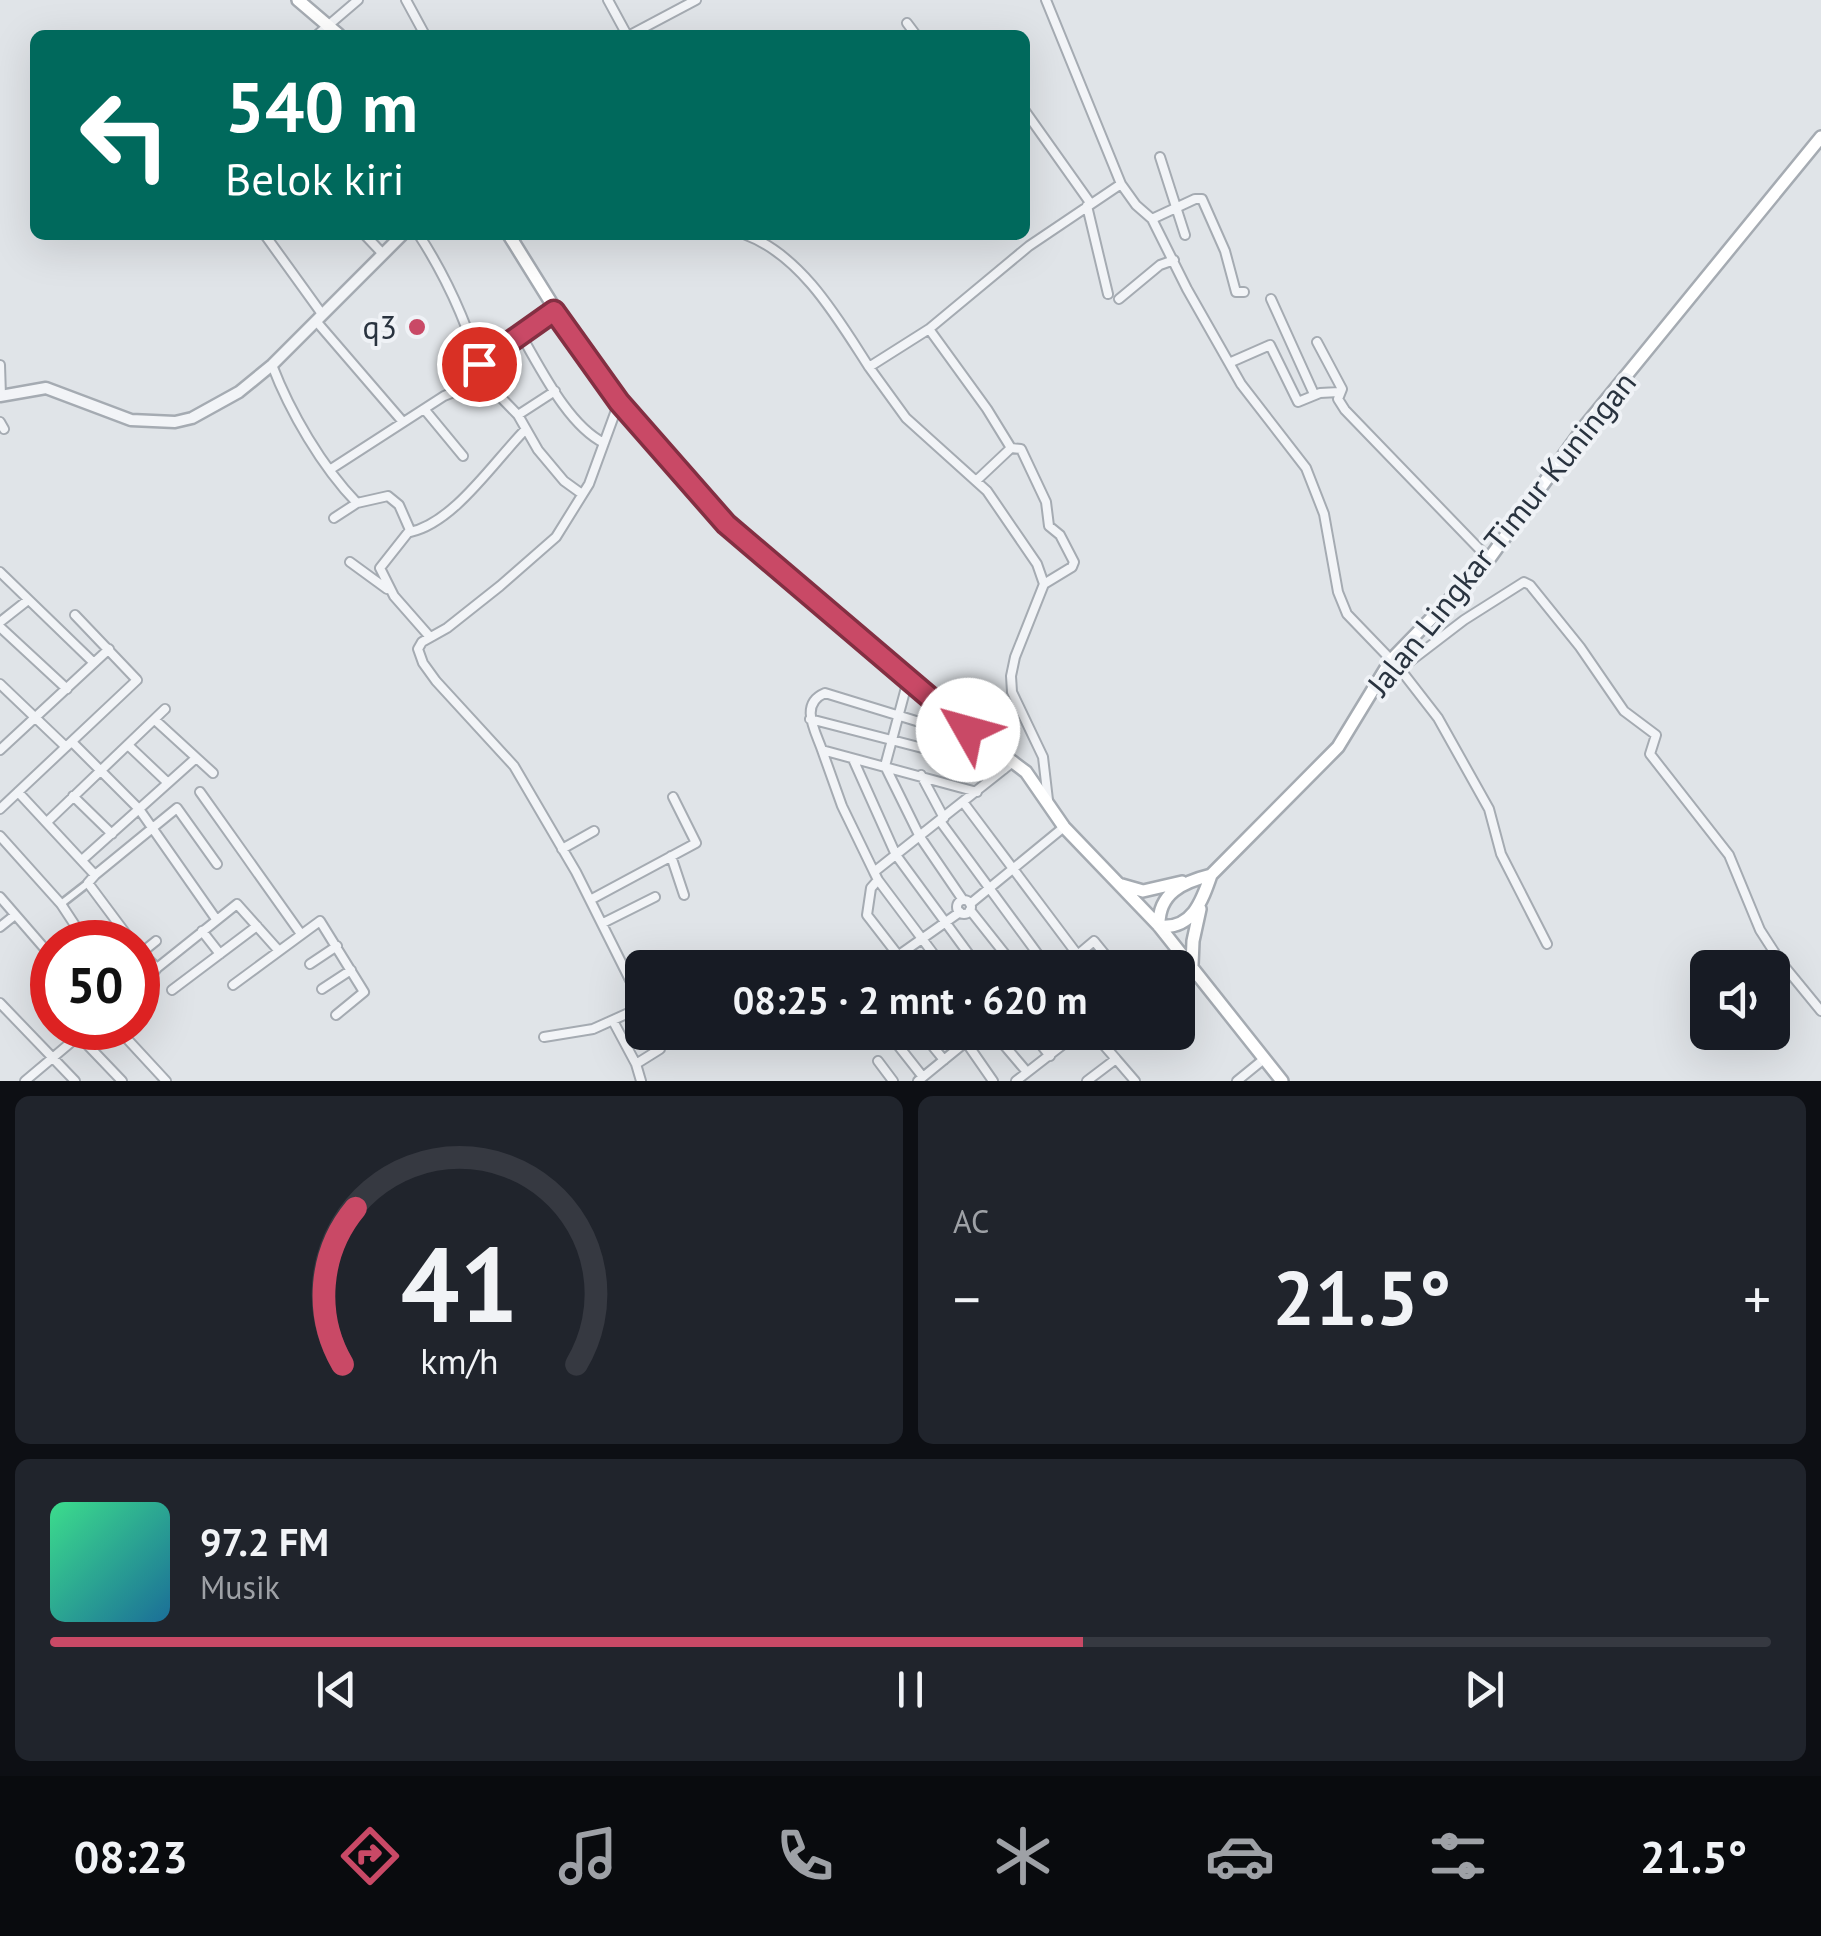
<!DOCTYPE html>
<html lang="id">
<head>
<meta charset="utf-8">
<style>
	:root { --surface:#171b24; --page:#20242c; --text:#f1f3f6; --muted:#9ea1a6; --line:#363941; --accent:#c94966 }
	body { margin:0; font-family:"PT Sans",sans-serif; background:var(--page); color:var(--text); height:100vh; display:flex; flex-direction:column; font-size:38px; white-space:nowrap }
	* { box-sizing:border-box; margin:0 }
	p { font-size:32px; color:var(--muted) }
	.icon { flex:none; width:55px; height:55px; fill:none; stroke:currentColor; stroke-width:2; stroke-linecap:round; stroke-linejoin:round }
	.map { position:relative; height:1081px; overflow:hidden }
	.drawer { display:flex; flex-direction:column; gap:15px; padding:15px; background:#0d0f14; flex:1 }
	.drawer>* { flex:none }
	.banner { position:absolute; left:30px; top:30px; width:1000px; height:210px; border-radius:15px; box-shadow:0 10px 40px #0002; background:#00695c; color:#fff; overflow:hidden }
	.buttons { position:absolute; left:1690px; top:950px; display:grid; gap:20px }
	.buttons a { display:grid; place-items:center; width:100px; height:100px; border-radius:15px; background:var(--surface); box-shadow:0 10px 40px #0002; font-size:50px }
	.speed { position:absolute; left:30px; top:920px; display:flex; gap:20px; font-size:50px; font-weight:700; text-align:center }
	.speed>* { display:grid; place-content:center; width:130px; height:130px; border-radius:50%; background:var(--surface); box-shadow:0 10px 40px #0002; line-height:1 }
	.speed .limit { border:15px solid #d22; background:#fff; color:#111 }
	.pin { position:absolute; display:grid; place-items:center; width:85px; height:85px; color:#fff; margin:-42px; border:5px solid #fff; border-radius:50%; box-shadow:0 2px 10px #0007 }
	.me { position:absolute; width:110px; margin:-55px; rotate:308deg; stroke-linejoin:round; filter:drop-shadow(0 0 8px #0008) }
	.turn { display:flex; align-items:center; gap:35px; height:210px; padding:0 30px; font-size:45px }
	.turn .icon { width:130px; height:130px; stroke-width:2.5 }
	.turn b { display:block; font-size:70px; line-height:85px }
	.big { font-size:75px; font-weight:600; line-height:1.1 }
	.drawer .card { flex:1; display:flex; flex-direction:column; justify-content:center; gap:15px; min-width:0; padding:0 35px; border-radius:15px; background:var(--page) }
	.drawer .dial { align-items:center; gap:0 }
	.dial svg { height:260px; overflow:visible; fill:none; stroke:var(--line); stroke-width:7; stroke-linecap:round; text-anchor:middle }
	.dial text { fill:var(--text); stroke:none }
	.song { display:flex; align-items:center; gap:30px }
	.cover { width:120px; height:120px; border-radius:15px; background:linear-gradient(135deg,hsl(150 70% 55%),hsl(200 70% 35%)) }
	.played { height:10px; border-radius:5px; background:linear-gradient(90deg,var(--accent) 60%,var(--line) 60%) }
	.keys { display:flex; justify-content:space-around; direction:ltr }
	.heat { display:flex; justify-content:space-between; align-items:center; font-size:55px; direction:ltr }
	.drawer .tiles { flex:1; display:grid; gap:15px; grid-template-columns:1fr 1fr }
	.card:last-child { grid-column:span 2 }
	.trip { position:absolute; left:625px; top:950px; width:570px; height:100px; border-radius:15px; background:var(--surface); box-shadow:0 10px 40px #0002; font-weight:600; line-height:100px; text-align:center }
	.menu { display:flex; height:160px; justify-content:space-around; align-items:center; background:#090b0e; color:var(--muted) }
	.menu .icon { width:70px; height:70px }
	.menu .current { color:var(--accent) }
	.menu b { font-size:45px; color:var(--text) }
	.map>svg:first-child { display:block }
	.lines { fill:none; stroke-linecap:round; stroke-linejoin:round }
	.pedestrian-casing { stroke:#a5abb2; stroke-width:11 }
	.minor-casing { stroke:#a5abb2; stroke-width:12 }
	.tertiary-casing { stroke:#a5abb2; stroke-width:15 }
	.secondary-casing { stroke:#a5abb2; stroke-width:16 }
	.pedestrian { stroke:#f2f4f7; stroke-width:6 }
	.minor { stroke:#f2f4f7; stroke-width:8 }
	.tertiary { stroke:#f2f4f7; stroke-width:10 }
	.secondary { stroke:#fff; stroke-width:11 }
	.route-casing { stroke:#832f42; stroke-width:25 }
	.route { stroke:#c94966; stroke-width:18 }
	.poi-dot { fill:#c94966; stroke:#eff2f6; stroke-width:4 }
	.labels { text-anchor:middle; dominant-baseline:central; stroke-width:8; stroke-linejoin:round; paint-order:stroke }
	.poi-label { font-size:32px; fill:#29333f; stroke:#eff2f6; text-anchor:end }
	.street-label { font-size:32px; fill:#29333f; stroke:#eff2f6 }
</style>
</head>
<body>
<div class="map">
<svg width="1821" height="1081" viewBox="0 0 1821 1081">
	<rect width="100%" height="100%" fill="#e0e4e8"/>
	<g class="lines">
		<g class="pedestrian-casing">
			<path id="pedestrian" d="M 61,904 L 88,883"/>
		</g>
		<g class="minor-casing">
			<path id="minor" d="M 406,0 L 425,35
				M 608,0 L 627,35
				M 907,23 L 916,35
				M 317,35 L 358,0
				M 630,35 L 696,0
				M 1025,111 L 1091,204
				M 1160,157 L 1185,235
				M 1121,184 L 1136,205 L 1152,219 L 1187,289 L 1241,384 L 1306,468 L 1324,514 L 1338,592 L 1347,614 L 1400,669 L 1438,718 L 1489,809 L 1501,854 L 1547,944
				M 1087,206 L 1108,294
				M 1152,219 L 1195,199 L 1202,199 L 1225,251 L 1236,292 L 1244,292
				M 265,235 L 322,314
				M 365,235 L 383,254
				M 419,235 C 449,281 469,328 484,380
				M 746,235 C 802,256 838,319 869,367 L 929,329 L 1029,246 L 1121,184 L 1046,0
				M 1119,299 L 1160,265 L 1174,260
				M 1271,299 L 1314,394
				M 316,321 L 403,422
				M 929,329 L 987,409 L 1011,448 L 976,481
				M 521,335 C 541,369 568,425 604,443
				M 1317,342 L 1342,389 L 1338,399 L 1345,410 L 1489,559
				M 1229,363 L 1270,345 L 1298,402 L 1320,393 L 1339,392
				M 479,364 L 554,311
				M 0,365 L 1,396
				M 272,365 C 290,412 322,467 357,503 L 388,496 L 399,505 L 410,530 L 380,568 L 394,596 L 430,637
				M 869,367 L 906,418 L 987,491 L 1037,564 L 1044,584 L 1015,657 L 1011,676 L 1012,692 L 1043,757 L 1048,800
				M 619,402 L 589,484 L 556,537 L 500,586 L 447,628 L 422,642 L 418,649 L 423,663 L 436,681 L 514,766 L 576,872 L 642,1004
				M 425,410 L 463,456
				M 518,415 L 555,391
				M 0,422 L 4,429
				M 1011,448 L 1021,449 L 1046,502 L 1049,526 L 1060,535 L 1074,562 L 1072,567 L 1044,584
				M 331,469 L 444,396 L 484,380 L 518,415 L 538,450 L 564,481 L 582,494
				M 334,518 L 357,503
				M 410,532 C 454,523 495,460 526,429
				M 350,562 L 387,589
				M 0,572 L 94,663
				M 0,622 L 28,600
				M 0,627 L 67,689
				M 1400,669 L 1464,620 L 1524,582 L 1530,585 L 1580,647 L 1624,711 L 1656,735 L 1650,754 L 1729,855 L 1760,930 L 1780,961 L 1821,1011
				M 908,680 L 885,766 L 920,837 L 963,900
				M 0,684 L 66,747
				M 810,719 L 1004,769
				M 155,720 L 213,773
				M 73,743 L 139,809 L 216,919
				M 129,746 L 168,783
				M 0,750 L 109,649
				M 822,750 C 815,730 799,704 825,693 L 939,728 L 945,736 L 945,753
				M 853,759 L 896,855 L 979,968
				M 921,775 L 944,818
				M 18,792 L 95,875
				M 200,792 L 301,934
				M 73,796 L 112,834
				M 963,802 L 1077,954
				M 0,809 L 137,680 L 75,615
				M 940,821 L 1048,968
				M 47,822 L 165,709
				M 0,836 L 61,904 L 86,942
				M 562,849 L 594,831
				M 671,856 L 684,895
				M 82,860 L 196,758
				M 874,872 L 842,806 L 822,750 L 977,792
				M 878,880 L 944,968
				M 0,897 L 52,957
				M 590,900 L 696,843 L 673,797
				M957 907a7 7 0 1 1 14 0a7 7 0 1 1-14 0Z
				M 970,904 L 1064,827
				M 970,910 L 1016,968
				M 603,923 L 655,897
				M 0,927 L 15,915
				M 202,931 L 220,954
				M 132,942 L 88,883 L 95,875 L 177,808 L 217,864
				M 138,949 L 157,968 L 138,993
				M 141,953 L 156,941
				M 899,955 L 960,912
				M 310,964 L 337,946
				M 157,968 L 237,904 L 279,951
				M 908,968 L 867,915 L 871,888 L 878,880 L 874,872 L 1014,761
				M 1062,968 L 1094,941 L 1116,968
				M 1157,968 L 1179,950
				M 233,985 L 320,921 L 364,992 L 336,1015
				M 322,989 L 351,970
				M 172,990 L 257,926
				M 0,1003 L 75,1081
				M 613,1021 L 636,1064
				M 117,1028 L 166,1081
				M 959,1032 L 993,1081
				M 993,1032 L 1027,1072
				M 1031,1032 L 1050,1056
				M 78,1035 L 122,1081
				M 544,1037 L 593,1029 L 633,1011 L 636,1016 L 642,1014
				M 926,1038 L 944,1060
				M 1102,1043 L 1116,1059
				M 897,1044 L 923,1077
				M 878,1061 L 893,1081
				M 25,1081 L 88,1028
				M 641,1081 L 636,1064 L 660,1049 L 656,1032
				M 918,1081 L 978,1032
				M 1016,1081 L 1079,1032
				M 1087,1081 L 1116,1059 L 1135,1081
				M 1237,1081 L 1264,1059"/>
		</g>
		<g class="tertiary-casing">
			<path id="tertiary" d="M 0,396 L 46,388 L 131,420 L 175,422 L 192,418 L 239,392 L 272,365 L 402,235"/>
		</g>
		<g class="secondary-casing">
			<path id="secondary" d="M 298,0 L 339,35
				M 509,235 L 588,362 L 725,525 L 924,695 L 1026,772 L 1064,827 L 1159,926 L 1282,1081
				M 1211,875 C 1183,882 1158,893 1159,926 C 1192,930 1202,901 1211,875 L 1338,747 L 1391,660 L 1489,559 L 1585,426 L 1821,137
				M 1122,885 L 1143,891 L 1182,882
				M 1192,965 L 1193,941 L 1200,909"/>
		</g>
		<use href="#pedestrian" class="pedestrian"/>
		<use href="#minor" class="minor"/>
		<use href="#tertiary" class="tertiary"/>
		<use href="#secondary" class="secondary"/>
	</g>
	<g class="lines">
		<g class="route-casing">
			<path id="route" d="M 479,364 L 554,311 L 619,402 L 726,524 L 968,730"/>
		</g>
		<use href="#route" class="route"/>
	</g>
	<circle class="poi-dot" cx="417" cy="327" r="10"/>
	<g class="labels">
		<g class="poi-label">
			<text x="397" y="327">q3</text>
		</g>
		<g class="street-label">
			<text transform="translate(1501 533) rotate(-51)">Jalan Lingkar Timur Kuningan</text>
		</g>
	</g>
</svg>
<div class="buttons">
<a><svg class="icon" aria-label="sound" viewBox="0 0 24 24"><path d="M4 9h4l5-4v14l-5-4H4zM17 9q2 3 0 6"/></svg></a>
</div>
<div class="speed"><div class="limit">50</div></div>
<div class="pin" style="left:479px;top:364px;background:#d93025"><svg class="icon" aria-label="arrive" viewBox="0 0 24 24"><path d="M6 21V4h12l-3 4 3 4H6"/></svg></div>
<svg class="me" style="left:968px;top:730px" viewBox="-20 -20 40 40"><circle r="19" fill="#fff"/><path d="M0-13L10 11 0 6-10 11z" fill="#c94966"/></svg>
<div class="trip">08:25 · 2 mnt · 620 m</div>
<div class="banner">
<div class="turn"><svg class="icon" aria-label="left" viewBox="0 0 24 24"><path d="M17 20v-9H6M10 6l-5 5 5 5"/></svg><div><b>540 m</b>Belok kiri</div></div>
</div>
</div>
<section class="drawer">
<div class="tiles">
<div class="card dial"><svg viewBox="0 0 100 80">
<path d="M14 69A42 42 0 1 1 86 69"/>
<path d="M14 69A42 42 0 0 1 18 21" stroke="#c94966"/>
<text x="50" y="56" font-size="32" font-weight="700">41</text>
<text x="50" y="72" font-size="11">km/h</text>
</svg></div>
<div class="card"><p>AC</p>
<div class="heat"><a>−</a><b class="big">21.5°</b><a>+</a></div>
</div>
<div class="card">
<div class="song"><i class="cover"></i><div><b>97.2 FM</b><p>Musik</p></div></div>
<div class="played"></div>
<div class="keys"><svg class="icon" aria-label="previous" viewBox="0 0 24 24"><path d="M18 5L8 12l10 7zM5 5v14"/></svg><svg class="icon" aria-label="pause" viewBox="0 0 24 24"><path d="M8 5v14M16 5v14"/></svg><svg class="icon" aria-label="next" viewBox="0 0 24 24"><path d="M6 5l10 7-10 7zM19 5v14"/></svg></div>
</div>
</div>
</section>
<nav class="menu">
<b>08:23</b>
<svg class="icon current" aria-label="directions" viewBox="0 0 24 24"><path d="M12 3l9 9-9 9-9-9zM9 14v-3h6M13 9l2 2-2 2"/></svg>
<svg class="icon" aria-label="music" viewBox="0 0 24 24"><path d="M9 18V5l10-2v13"/><circle cx="6" cy="18" r="3"/><circle cx="16" cy="16" r="3"/></svg>
<svg class="icon" aria-label="phone" viewBox="0 0 24 24"><path d="M5 4h4l2 5-3 2q2 4 5 5l2-3 5 2v4C11 20 4 13 5 4z"/></svg>
<svg class="icon" aria-label="climate" viewBox="0 0 24 24"><path d="M12 3v18M4 7l16 10M4 17L20 7"/></svg>
<svg class="icon" aria-label="car" viewBox="0 0 24 24"><path d="M5 17H2v-5l4-1 3-4h7l3 4 3 1v5h-3M9 17h6M6 11h13"/><circle cx="7" cy="17" r="2"/><circle cx="17" cy="17" r="2"/></svg>
<svg class="icon" aria-label="filters" viewBox="0 0 24 24"><path d="M4 7h16M4 17h16"/><circle cx="9" cy="7" r="2"/><circle cx="15" cy="17" r="2"/></svg>
<b>21.5°</b>
</nav>
</body>
</html>
